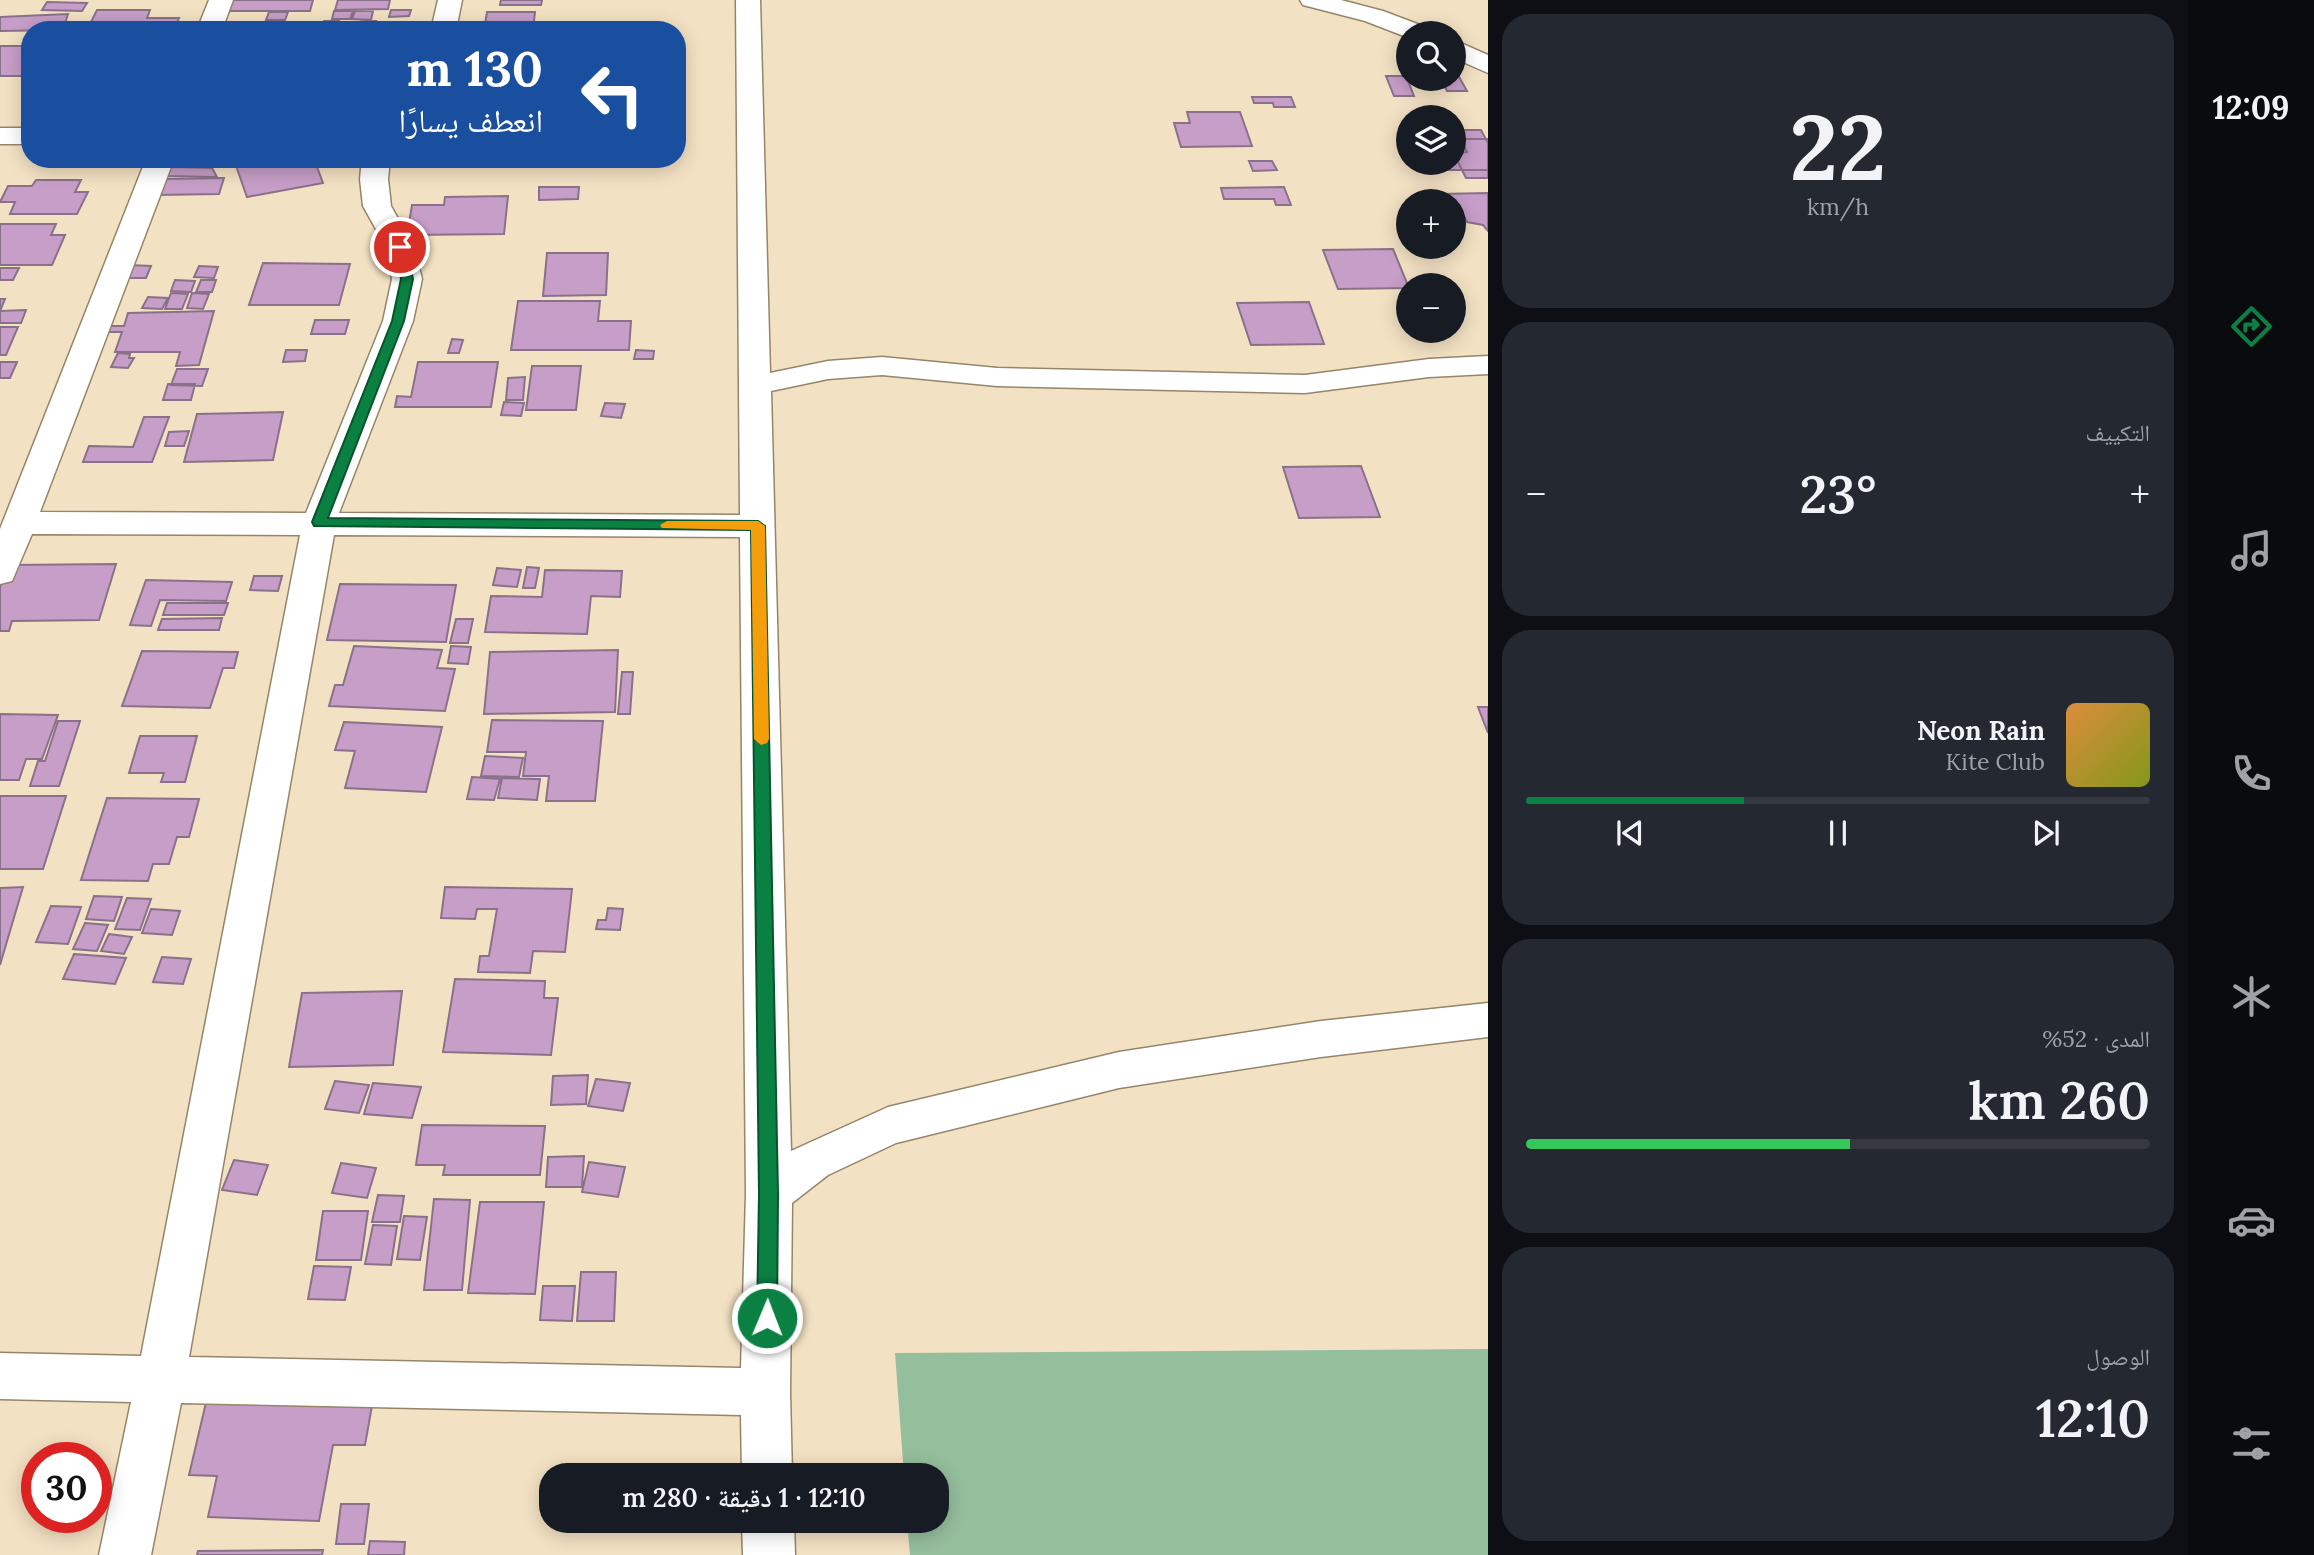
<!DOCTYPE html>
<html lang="ar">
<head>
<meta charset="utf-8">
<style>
	:root { --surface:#171b24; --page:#242831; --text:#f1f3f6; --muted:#9ea1a6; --line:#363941; --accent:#0b8043 }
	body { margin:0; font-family:Lora,"Noto Naskh Arabic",serif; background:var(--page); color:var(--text); direction:rtl; height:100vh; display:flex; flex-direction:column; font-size:26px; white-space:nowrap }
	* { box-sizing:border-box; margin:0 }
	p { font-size:23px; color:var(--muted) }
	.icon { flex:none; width:38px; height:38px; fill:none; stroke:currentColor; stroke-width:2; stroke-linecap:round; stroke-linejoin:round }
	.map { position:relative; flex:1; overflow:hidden; direction:ltr }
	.sheet { display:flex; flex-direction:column; gap:14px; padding:14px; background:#0d0f14; width:700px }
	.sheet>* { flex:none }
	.banner { position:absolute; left:21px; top:21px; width:665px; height:147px; border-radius:28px; box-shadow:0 4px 18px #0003; direction:rtl; background:#1a4fa0; color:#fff; overflow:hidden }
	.fabs { position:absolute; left:1396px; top:21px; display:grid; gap:14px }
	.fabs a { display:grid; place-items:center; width:70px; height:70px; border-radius:50%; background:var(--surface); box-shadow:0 4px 18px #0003; font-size:35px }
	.speed { position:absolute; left:21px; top:1442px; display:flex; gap:14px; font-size:35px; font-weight:700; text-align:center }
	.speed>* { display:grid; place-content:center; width:91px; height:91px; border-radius:50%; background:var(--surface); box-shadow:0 4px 18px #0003; line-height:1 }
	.speed .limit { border:10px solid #d22; background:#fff; color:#111 }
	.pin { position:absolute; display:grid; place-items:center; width:60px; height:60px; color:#fff; margin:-30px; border:4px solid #fff; border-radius:50%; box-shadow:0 2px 7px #0007 }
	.me { position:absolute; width:77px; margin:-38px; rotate:1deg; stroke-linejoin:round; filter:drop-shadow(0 0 5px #0008) }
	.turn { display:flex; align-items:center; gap:24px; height:147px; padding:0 28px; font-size:32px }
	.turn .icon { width:91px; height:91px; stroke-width:2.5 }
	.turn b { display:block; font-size:49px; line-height:60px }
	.big { font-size:52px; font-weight:600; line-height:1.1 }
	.sheet .widget { flex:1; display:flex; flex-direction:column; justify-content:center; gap:10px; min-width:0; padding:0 24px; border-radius:28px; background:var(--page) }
	.sheet .dial { align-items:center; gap:0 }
	.dial b { font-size:91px; line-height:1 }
	.song { display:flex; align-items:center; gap:21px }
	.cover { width:84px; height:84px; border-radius:10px; background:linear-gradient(135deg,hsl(30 70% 55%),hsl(70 70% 35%)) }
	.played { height:7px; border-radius:4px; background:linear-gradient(90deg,var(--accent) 35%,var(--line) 35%) }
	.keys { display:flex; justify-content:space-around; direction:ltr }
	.heat { display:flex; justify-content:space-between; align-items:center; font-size:38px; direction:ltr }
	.charge { height:10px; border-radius:5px; background:linear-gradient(90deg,#34c759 52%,var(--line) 0) }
	.trip { position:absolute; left:539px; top:1463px; width:410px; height:70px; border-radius:28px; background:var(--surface); box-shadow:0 4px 18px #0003; font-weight:600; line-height:70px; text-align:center; direction:rtl }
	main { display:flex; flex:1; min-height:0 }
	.dock { display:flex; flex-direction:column; width:126px; justify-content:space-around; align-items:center; background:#090b0e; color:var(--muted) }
	.dock .icon { width:49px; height:49px }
	.dock .active { color:var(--accent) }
	.dock b { font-size:32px; color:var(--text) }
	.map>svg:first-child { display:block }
	.green { fill:#95be9d }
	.building { fill:#c79ec8; stroke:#897289; stroke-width:2 }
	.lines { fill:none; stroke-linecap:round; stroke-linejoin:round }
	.minor-casing { stroke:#958569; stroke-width:3 }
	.minor { fill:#fff; fill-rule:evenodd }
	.route { fill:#0b8043; stroke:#07532c; stroke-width:2 }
	.slow { fill:#f59e0b }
</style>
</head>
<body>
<main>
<nav class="dock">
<b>12:09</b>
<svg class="icon active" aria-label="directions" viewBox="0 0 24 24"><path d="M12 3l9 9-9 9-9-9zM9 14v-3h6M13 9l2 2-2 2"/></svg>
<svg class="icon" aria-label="music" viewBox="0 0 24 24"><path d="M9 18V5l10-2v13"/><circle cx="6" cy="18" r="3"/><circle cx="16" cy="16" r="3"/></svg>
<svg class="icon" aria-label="phone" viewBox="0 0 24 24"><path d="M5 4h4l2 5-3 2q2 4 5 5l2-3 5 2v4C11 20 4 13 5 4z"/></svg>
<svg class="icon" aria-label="climate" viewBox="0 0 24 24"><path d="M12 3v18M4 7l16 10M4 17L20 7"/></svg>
<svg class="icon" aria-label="car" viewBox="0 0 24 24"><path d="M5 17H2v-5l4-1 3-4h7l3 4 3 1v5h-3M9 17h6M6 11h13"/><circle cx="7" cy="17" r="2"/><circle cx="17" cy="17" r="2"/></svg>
<svg class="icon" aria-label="filters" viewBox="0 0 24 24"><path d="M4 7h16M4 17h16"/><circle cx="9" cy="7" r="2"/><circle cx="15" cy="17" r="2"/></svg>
</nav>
<section class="sheet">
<div class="widget dial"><b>22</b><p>km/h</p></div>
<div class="widget"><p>التكييف</p>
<div class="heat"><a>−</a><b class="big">23°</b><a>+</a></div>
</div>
<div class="widget">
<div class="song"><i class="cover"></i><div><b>Neon Rain</b><p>Kite Club</p></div></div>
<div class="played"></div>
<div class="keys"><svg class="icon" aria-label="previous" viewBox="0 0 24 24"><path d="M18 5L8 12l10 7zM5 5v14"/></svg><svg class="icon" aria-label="pause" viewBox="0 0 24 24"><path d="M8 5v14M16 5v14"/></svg><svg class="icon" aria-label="next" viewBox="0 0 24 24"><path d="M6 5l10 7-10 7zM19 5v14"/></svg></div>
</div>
<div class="widget"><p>المدى · 52%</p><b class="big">260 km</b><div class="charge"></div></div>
<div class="widget"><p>الوصول</p><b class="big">12:10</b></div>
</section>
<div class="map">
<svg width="1488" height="1555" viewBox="0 0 1488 1555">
	<rect width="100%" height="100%" fill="#f3e1c3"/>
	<path class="green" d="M 1488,1349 L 1488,1555 L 910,1555 L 907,1521 L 936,1521 L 936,1475 L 904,1475 L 895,1353 Z"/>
	<path class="building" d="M 229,0 L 313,0 L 310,11 L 226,11 Z
		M 338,0 L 390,0 L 388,9 L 335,10 Z
		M 501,0 L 542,0 L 541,5 L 500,5 Z
		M 47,2 L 87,3 L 82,11 L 42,10 Z
		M 97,10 L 150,10 L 147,18 L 179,18 L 174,30 L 107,30 L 108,26 L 89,26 Z
		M 391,10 L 411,10 L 409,16 L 389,17 Z
		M 334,11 L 353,11 L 350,19 L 332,19 Z
		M 355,11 L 373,11 L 371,20 L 352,19 Z
		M 269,12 L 288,12 L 285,20 L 266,20 Z
		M 487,12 L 535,12 L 533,30 L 484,30 Z
		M 68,14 L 63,30 L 0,31 L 0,17 Z
		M 324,21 L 339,21 L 337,30 L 322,30 Z
		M 361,21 L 376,21 L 374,30 L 359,30 Z
		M 268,22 L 285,22 L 282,30 L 266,30 Z
		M 341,22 L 360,22 L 357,30 L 338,30 Z
		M 0,46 L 30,46 L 30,72 L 27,76 L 0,76 Z
		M 1454,68 L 1467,91 L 1447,91 L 1441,79 L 1454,79 Z
		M 1386,76 L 1406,76 L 1414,96 L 1394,96 Z
		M 1252,97 L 1291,97 L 1295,107 L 1274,107 L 1273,103 L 1254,103 Z
		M 1187,112 L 1240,112 L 1252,146 L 1181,147 L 1174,123 L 1190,123 Z
		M 1454,130 L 1481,130 L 1488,143 L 1488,170 L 1447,170 L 1444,163 L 1454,163 Z
		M 1460,139 L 1488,139 L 1488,178 L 1466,178 L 1454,154 L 1467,152 Z
		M 314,159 L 323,183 L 247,197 L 234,160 Z
		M 1249,161 L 1272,161 L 1277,170 L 1253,171 Z
		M 171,167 L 212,168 L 217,177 L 166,176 Z
		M 224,178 L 219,194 L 157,195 L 163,179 Z
		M 36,180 L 81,180 L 75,192 L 88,192 L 77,214 L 10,214 L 15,202 L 0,202 L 8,186 L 32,186 Z
		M 539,187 L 579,187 L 578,199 L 539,200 Z
		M 1284,187 L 1291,205 L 1276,205 L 1274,199 L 1224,199 L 1221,188 Z
		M 1488,193 L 1488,231 L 1483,225 L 1467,222 L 1465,218 L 1454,218 L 1454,201 L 1445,201 L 1441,194 Z
		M 508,196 L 504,234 L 407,235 L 412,205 L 444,205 L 445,197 Z
		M 0,224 L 56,224 L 51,235 L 65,235 L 52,265 L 0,265 Z
		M 1393,249 L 1409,288 L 1338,289 L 1323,250 Z
		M 547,253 L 608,253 L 606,295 L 543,296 Z
		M 263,263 L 350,264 L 339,305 L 249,305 Z
		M 129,265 L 151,266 L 146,278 L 124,278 Z
		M 199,266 L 218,267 L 214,278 L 194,277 Z
		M 0,268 L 19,268 L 13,280 L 0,280 Z
		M 175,280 L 195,281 L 191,292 L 171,291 Z
		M 201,280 L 216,280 L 212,292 L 196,292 Z
		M 171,293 L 188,294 L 182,309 L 165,309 Z
		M 192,293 L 209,294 L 203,309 L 187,308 Z
		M 148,297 L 168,298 L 162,309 L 142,308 Z
		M 0,299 L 5,299 L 0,311 L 26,310 L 21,323 L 0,323 Z
		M 518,301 L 600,301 L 598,321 L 631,321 L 629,350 L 511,350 Z
		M 1309,302 L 1324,344 L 1251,345 L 1237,303 Z
		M 214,311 L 199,365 L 176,366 L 180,352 L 115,352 L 122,332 L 99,332 L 100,326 L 124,326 L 128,313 Z
		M 315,320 L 349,320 L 345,334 L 311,334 Z
		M 0,327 L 18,327 L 6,355 L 0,355 Z
		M 452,339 L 463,340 L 459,353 L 448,353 Z
		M 286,350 L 307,350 L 305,361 L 283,362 Z
		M 636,350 L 654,351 L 653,359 L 634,359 Z
		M 118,353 L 130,354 L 129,358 L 134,358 L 128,368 L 111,367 Z
		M 0,362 L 17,362 L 10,378 L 0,378 Z
		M 418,362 L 498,362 L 491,407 L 395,407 L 397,396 L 411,397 Z
		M 532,366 L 581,366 L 576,410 L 526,410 Z
		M 177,369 L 208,369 L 202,386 L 171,385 Z
		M 525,377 L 523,400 L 506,400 L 508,378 Z
		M 168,384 L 195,384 L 191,400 L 163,400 Z
		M 504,402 L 524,403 L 521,416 L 501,415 Z
		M 605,403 L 625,404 L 621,418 L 601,416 Z
		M 283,412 L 273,460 L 184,462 L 197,414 Z
		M 144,417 L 169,417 L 152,462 L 83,462 L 89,446 L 133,447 Z
		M 189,431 L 184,446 L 165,446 L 169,432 Z
		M 1361,466 L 1380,517 L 1299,518 L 1283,467 Z
		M 116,564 L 99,620 L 12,621 L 9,631 L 0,631 L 0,587 L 8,565 Z
		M 527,567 L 539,568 L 535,588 L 523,588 Z
		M 497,568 L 521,570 L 517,587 L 493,585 Z
		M 545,570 L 622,571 L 620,597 L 591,596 L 587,634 L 485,632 L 491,596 L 542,597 Z
		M 254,576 L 282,576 L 278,591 L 250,590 Z
		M 146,580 L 232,582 L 226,601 L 160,600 L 151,626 L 130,625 Z
		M 340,584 L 456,585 L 446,642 L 327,640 Z
		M 167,603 L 228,603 L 224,615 L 163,615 Z
		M 222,618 L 219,630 L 158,630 L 162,619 Z
		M 456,619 L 473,619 L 468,643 L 450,643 Z
		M 354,646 L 442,650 L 437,668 L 455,669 L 445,711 L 329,706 L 335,685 L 343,685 Z
		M 451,646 L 471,647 L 468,664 L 448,663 Z
		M 618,650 L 615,712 L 484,714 L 490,652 Z
		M 142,651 L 238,652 L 234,668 L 223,668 L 210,708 L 122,706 Z
		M 622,672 L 633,672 L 630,714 L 618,714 Z
		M 1478,707 L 1488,707 L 1488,733 Z
		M 0,714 L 58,715 L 42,759 L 26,759 L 19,780 L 0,780 Z
		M 492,720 L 603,721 L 595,801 L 546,801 L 549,776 L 523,776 L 526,752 L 487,752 Z
		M 58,721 L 80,721 L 59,786 L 30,786 L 38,761 L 45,761 Z
		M 344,722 L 442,727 L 426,792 L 345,788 L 355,751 L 335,750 Z
		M 140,736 L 197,736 L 185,782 L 161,782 L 164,773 L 129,773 Z
		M 485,756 L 523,758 L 519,777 L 481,776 Z
		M 472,777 L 500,779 L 494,800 L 467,799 Z
		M 502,778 L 540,779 L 537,800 L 498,798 Z
		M 0,796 L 66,796 L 43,869 L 0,869 Z
		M 107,798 L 199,799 L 189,837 L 177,837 L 169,864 L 153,864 L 148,881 L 81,880 Z
		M 23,887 L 0,965 L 0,888 Z
		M 445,887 L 572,889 L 565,952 L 533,951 L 530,973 L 478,972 L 480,956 L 489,956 L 497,909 L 477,909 L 475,919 L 441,918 Z
		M 94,896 L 122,897 L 114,921 L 86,919 Z
		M 127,898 L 151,899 L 140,930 L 115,929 Z
		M 51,906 L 81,907 L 68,944 L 36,942 Z
		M 608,908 L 623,909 L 620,930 L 596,929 L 598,920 L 606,920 Z
		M 151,909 L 180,911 L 172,935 L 142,933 Z
		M 85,923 L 108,925 L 97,951 L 73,949 Z
		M 109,934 L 132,937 L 124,954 L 101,951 Z
		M 74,954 L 126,958 L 115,984 L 63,979 Z
		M 162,957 L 191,959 L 183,984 L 153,982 Z
		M 455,979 L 545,981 L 544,998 L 558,998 L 551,1055 L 443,1052 Z
		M 402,991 L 393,1065 L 289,1067 L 302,993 Z
		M 588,1075 L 586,1104 L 551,1105 L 553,1076 Z
		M 596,1079 L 630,1083 L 623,1111 L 588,1106 Z
		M 335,1081 L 369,1085 L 359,1113 L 325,1109 Z
		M 373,1083 L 421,1087 L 412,1118 L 364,1114 Z
		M 422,1125 L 545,1126 L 540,1175 L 443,1175 L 445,1165 L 416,1165 Z
		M 584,1156 L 582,1187 L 546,1187 L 548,1157 Z
		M 234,1160 L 268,1165 L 257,1195 L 222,1190 Z
		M 589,1162 L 625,1167 L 618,1197 L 582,1192 Z
		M 341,1163 L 376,1168 L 367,1198 L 332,1193 Z
		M 378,1195 L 404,1196 L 400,1222 L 372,1222 Z
		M 434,1199 L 470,1200 L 462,1290 L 424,1290 Z
		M 480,1202 L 544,1202 L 535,1294 L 468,1293 Z
		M 323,1211 L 368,1211 L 361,1260 L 316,1260 Z
		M 404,1216 L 427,1217 L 420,1260 L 397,1259 Z
		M 373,1225 L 397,1226 L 391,1265 L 365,1264 Z
		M 314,1266 L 351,1267 L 345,1300 L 308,1299 Z
		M 581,1272 L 616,1272 L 614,1321 L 577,1321 Z
		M 543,1286 L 575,1286 L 572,1321 L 540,1320 Z
		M 208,1394 L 373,1400 L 365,1445 L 333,1445 L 319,1521 L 208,1517 L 217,1476 L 189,1475 Z
		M 341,1504 L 369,1504 L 364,1544 L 336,1544 Z
		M 370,1541 L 405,1542 L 404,1555 L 368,1555 Z
		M 323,1550 L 322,1555 L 197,1555 L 198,1551 Z"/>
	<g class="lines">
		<g class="minor-casing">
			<path id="minor" d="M 209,0 L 233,0 L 222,30 L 197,30 Z
				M 438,0 L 462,0 L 456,30 L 431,30 Z
				M 736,0 L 760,0 L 770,373 L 828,361 L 882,357 L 997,368 L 1305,375 L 1429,359 L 1488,356 L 1488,374 L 1429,377 L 1305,393 L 997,386 L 882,375 L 828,379 L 771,391 L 791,1151 L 888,1107 L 1119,1052 L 1321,1021 L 1488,1003 L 1488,1037 L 1321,1057 L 1119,1088 L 896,1143 L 828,1175 L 792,1203 L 790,1392 L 792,1475 L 742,1475 L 741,1415 L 181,1403 L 151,1555 L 99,1555 L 131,1402 L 0,1399 L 0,1353 L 141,1356 L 300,535 L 32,534 L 12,581 L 0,584 L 0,529 L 146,159 L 174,159 L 40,512 L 306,513 L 383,321 L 392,279 L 386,247 L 363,206 L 360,179 L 362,159 L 390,159 L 388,179 L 391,206 L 414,247 L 422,279 L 413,321 L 339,513 L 740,515 ZM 334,535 L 740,537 L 746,1194 L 741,1368 L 189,1357 Z
				M 1300,0 L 1341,0 L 1383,11 L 1428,28 L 1431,33 L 1409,33 L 1409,38 L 1365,21 L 1303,5 Z
				M 1454,40 L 1488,55 L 1488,73 L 1454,58 Z
				M 0,128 L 30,128 L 30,144 L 0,144 Z
				M 742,1521 L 794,1521 L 795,1555 L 743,1555 Z"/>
		</g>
		<use href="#minor" class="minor"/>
	</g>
	<path class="route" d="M 400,244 L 406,247 L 413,279 L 404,321 L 328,518 L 758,521 L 765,526 L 778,1194 L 777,1318 L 774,1324 L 767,1327 L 760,1324 L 757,1318 L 759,1194 L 751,530 L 314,526 L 312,522 L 392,321 L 401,279 L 394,247 Z"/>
	<path class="slow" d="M 667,521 L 758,521 L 765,526 L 769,739 L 767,743 L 761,745 L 754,739 L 751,530 L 662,528 L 660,525 Z"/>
</svg>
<div class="fabs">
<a><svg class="icon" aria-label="search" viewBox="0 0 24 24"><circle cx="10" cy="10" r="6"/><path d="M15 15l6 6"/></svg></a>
<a><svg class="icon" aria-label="layers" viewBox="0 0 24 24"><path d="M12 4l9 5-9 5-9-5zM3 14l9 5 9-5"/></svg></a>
<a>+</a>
<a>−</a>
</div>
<div class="speed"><div class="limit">30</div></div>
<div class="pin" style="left:400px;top:247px;background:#d93025"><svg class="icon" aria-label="arrive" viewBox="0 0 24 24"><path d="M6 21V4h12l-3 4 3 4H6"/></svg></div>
<svg class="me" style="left:767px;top:1318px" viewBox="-20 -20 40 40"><circle r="17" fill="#0b8043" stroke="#fff" stroke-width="3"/><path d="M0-11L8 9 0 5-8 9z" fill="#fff"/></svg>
<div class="trip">12:10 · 1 دقيقة · 280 m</div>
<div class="banner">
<div class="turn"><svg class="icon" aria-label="left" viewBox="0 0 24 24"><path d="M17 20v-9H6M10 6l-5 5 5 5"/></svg><div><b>130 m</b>انعطف يسارًا</div></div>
</div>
</div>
</main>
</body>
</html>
